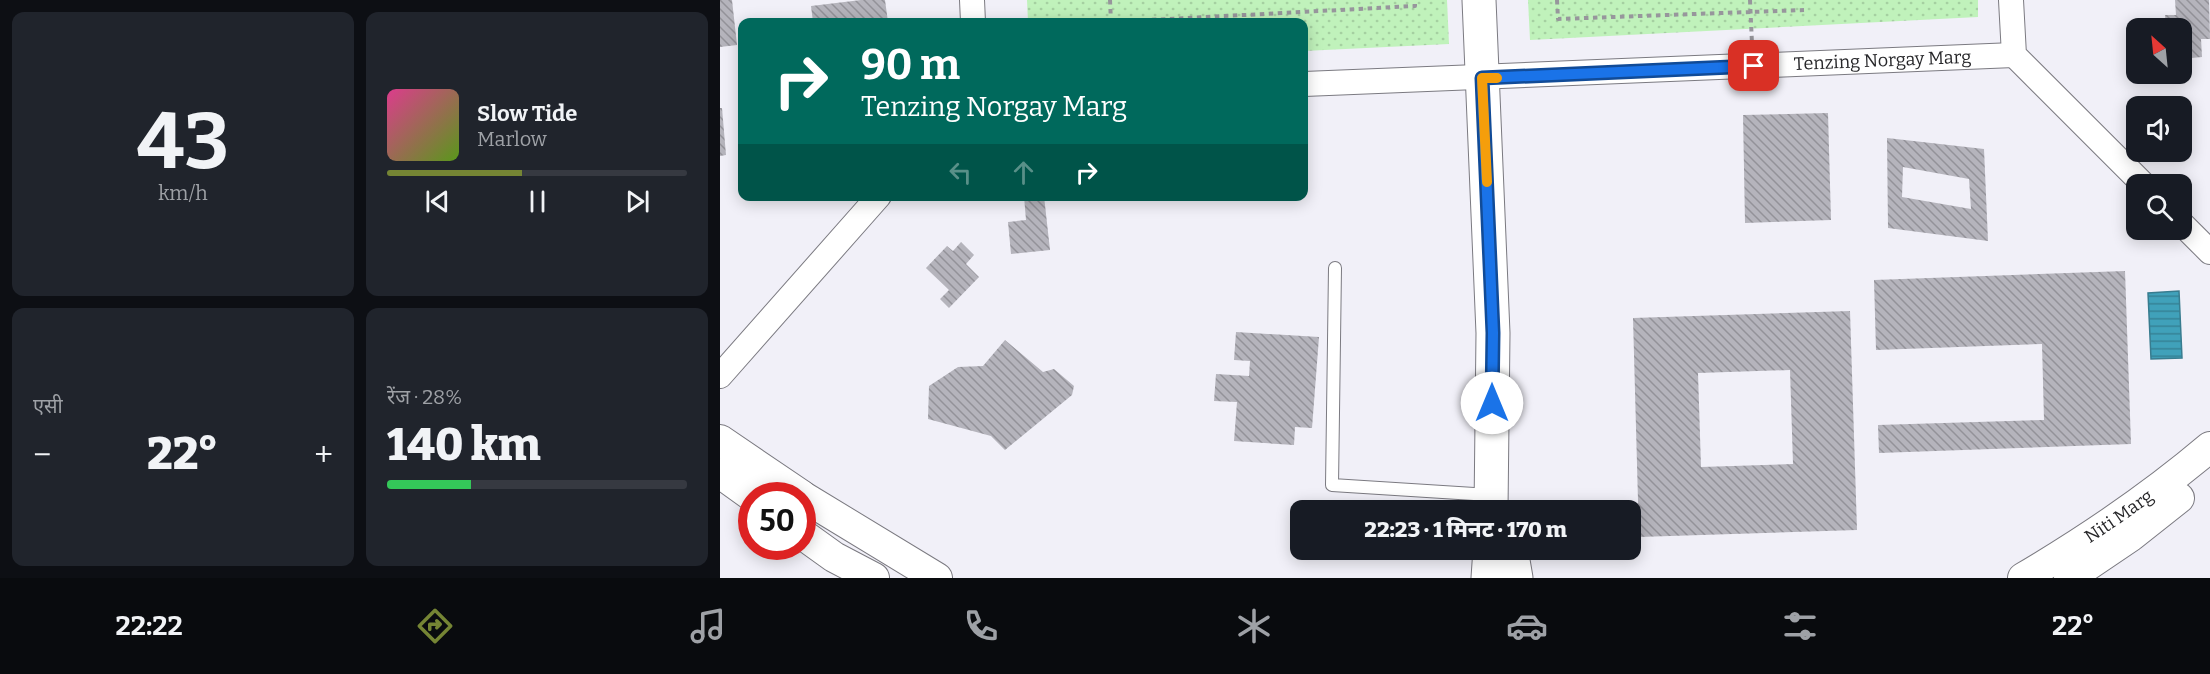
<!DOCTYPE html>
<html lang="hi">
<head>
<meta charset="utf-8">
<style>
	:root { --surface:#171b24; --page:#20242c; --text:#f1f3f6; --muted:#9ea1a6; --line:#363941; --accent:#758534 }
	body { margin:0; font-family:Bitter,"Noto Sans Devanagari",serif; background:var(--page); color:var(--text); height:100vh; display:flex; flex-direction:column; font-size:22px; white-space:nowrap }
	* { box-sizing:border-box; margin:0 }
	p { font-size:20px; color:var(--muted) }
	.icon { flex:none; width:33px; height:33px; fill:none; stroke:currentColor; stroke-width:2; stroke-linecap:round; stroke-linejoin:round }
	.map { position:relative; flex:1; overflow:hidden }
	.sheet { display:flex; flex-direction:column; gap:12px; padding:12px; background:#0d0f14; width:720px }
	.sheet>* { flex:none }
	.top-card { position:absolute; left:18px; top:18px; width:570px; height:183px; border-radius:12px; box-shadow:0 3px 15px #0003; background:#00695c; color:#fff; overflow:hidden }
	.needle { width:39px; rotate:333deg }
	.buttons { position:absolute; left:1406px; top:18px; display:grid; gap:12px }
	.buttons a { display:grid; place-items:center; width:66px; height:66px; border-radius:12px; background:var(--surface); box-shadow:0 3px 15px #0003; font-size:30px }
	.speed { position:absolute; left:18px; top:482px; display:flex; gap:12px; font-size:30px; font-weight:700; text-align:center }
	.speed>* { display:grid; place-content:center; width:78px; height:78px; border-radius:50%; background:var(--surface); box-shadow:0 3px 15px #0003; line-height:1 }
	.speed .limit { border:9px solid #d22; background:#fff; color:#111 }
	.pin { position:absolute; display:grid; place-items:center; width:51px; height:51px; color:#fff; margin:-26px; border-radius:12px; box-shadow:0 3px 9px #0006 }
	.me { position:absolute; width:66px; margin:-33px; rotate:0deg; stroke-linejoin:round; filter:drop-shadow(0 0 4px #0008) }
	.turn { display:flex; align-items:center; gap:21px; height:126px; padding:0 24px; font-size:27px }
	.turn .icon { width:78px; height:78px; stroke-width:2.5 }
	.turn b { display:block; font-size:42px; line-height:51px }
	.lanes { display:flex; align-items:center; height:57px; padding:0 24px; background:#0003; justify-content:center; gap:30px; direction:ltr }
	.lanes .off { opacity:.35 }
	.big { font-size:45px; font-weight:800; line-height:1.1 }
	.sheet .widget { flex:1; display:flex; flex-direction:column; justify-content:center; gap:9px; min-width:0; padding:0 21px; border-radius:12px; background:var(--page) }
	.sheet .dial { align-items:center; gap:0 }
	.dial b { font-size:78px; line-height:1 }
	.song { display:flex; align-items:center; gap:18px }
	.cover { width:72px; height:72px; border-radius:9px; background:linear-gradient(135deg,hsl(330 70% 55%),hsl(90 70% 35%)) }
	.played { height:6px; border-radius:3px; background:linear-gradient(90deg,var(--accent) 45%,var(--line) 45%) }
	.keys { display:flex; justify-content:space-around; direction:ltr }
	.heat { display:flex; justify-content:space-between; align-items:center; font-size:33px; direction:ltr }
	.charge { height:9px; border-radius:4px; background:linear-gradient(90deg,#34c759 28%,var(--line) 0) }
	.sheet .tiles { flex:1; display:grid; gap:12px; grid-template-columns:repeat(2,1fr) }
	.trip { position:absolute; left:570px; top:500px; width:351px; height:60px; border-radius:12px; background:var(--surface); box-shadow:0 3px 15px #0003; font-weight:800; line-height:60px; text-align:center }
	.dock { display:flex; height:96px; justify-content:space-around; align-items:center; background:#090b0e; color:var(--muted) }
	.dock .icon { width:42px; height:42px }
	.dock .active { color:var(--accent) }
	.dock b { font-size:27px; color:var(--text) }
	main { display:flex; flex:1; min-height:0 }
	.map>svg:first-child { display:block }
	.park { fill:url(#park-dots) }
	.water { fill:url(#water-rules); stroke:#387c8f; stroke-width:1.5 }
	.building { fill:url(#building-back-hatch); fill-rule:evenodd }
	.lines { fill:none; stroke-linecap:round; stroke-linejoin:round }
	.service-casing { stroke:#7b7a81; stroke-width:14 }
	.minor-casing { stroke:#7b7a81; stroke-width:26 }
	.tertiary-casing { stroke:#7b7a81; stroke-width:32 }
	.secondary-casing { stroke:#7b7a81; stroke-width:35 }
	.path { stroke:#97969c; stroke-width:4; stroke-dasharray:4.5 4.5; stroke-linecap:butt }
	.service { stroke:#fff; stroke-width:12 }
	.minor { stroke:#fff; stroke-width:24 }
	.tertiary { stroke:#fff; stroke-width:30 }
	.secondary { stroke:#fff; stroke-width:33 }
	.route-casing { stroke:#114b97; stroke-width:15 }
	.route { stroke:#1a73e8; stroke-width:10 }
	.slow { stroke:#f59e0b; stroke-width:10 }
	.labels { text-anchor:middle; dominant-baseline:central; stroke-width:4.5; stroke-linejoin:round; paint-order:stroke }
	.street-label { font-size:18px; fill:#27272a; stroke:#fefefe }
</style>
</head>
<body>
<main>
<section class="sheet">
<div class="tiles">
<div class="widget dial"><b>43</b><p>km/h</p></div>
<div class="widget">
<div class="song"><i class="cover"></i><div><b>Slow Tide</b><p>Marlow</p></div></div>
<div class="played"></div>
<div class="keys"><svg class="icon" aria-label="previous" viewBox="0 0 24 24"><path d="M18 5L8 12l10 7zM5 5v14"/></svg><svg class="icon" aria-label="pause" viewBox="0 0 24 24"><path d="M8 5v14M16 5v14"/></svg><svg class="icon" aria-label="next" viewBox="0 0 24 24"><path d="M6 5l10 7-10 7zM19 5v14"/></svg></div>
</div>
<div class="widget"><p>एसी</p>
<div class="heat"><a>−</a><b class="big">22°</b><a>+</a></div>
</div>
<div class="widget"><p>रेंज · 28%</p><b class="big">140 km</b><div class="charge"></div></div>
</div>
</section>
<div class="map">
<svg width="1490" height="578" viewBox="0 0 1490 578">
	<defs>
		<pattern id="park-dots" width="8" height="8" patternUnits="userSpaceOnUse" patternTransform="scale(1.5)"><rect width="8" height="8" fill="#c0f2bb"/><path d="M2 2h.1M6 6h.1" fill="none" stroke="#a5d0a1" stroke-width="1.8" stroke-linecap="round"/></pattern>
		<pattern id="water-rules" width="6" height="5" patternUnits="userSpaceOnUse" patternTransform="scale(1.5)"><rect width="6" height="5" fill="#40a1ba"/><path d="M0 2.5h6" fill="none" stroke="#368397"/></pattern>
		<pattern id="building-back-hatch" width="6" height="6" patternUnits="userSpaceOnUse" patternTransform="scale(1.5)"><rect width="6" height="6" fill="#b5b4bc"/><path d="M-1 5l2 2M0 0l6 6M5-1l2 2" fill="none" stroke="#939299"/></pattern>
	</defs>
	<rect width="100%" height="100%" fill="#f1f0f8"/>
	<path class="park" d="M 307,0 L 727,0 L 729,44 L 584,51 L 584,22 L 308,22 Z
		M 808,0 L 1258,0 L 1258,17 L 810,40 Z"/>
	<path class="water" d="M 1459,291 L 1462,358 L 1431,359 L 1428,293 Z"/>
	<path class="building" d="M 0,0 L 12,0 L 17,45 L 0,47 Z
		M 141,0 L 165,0 L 168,22 L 93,22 L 91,6 Z
		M 1455,0 L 1489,0 L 1490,39 L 1481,39 L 1482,57 L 1461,59 L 1461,28 L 1446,28 L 1445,15 L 1456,15 Z
		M 0,108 L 2,108 L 6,155 L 0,156 Z
		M 1108,113 L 1111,220 L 1025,223 L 1023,115 Z
		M 1167,138 L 1264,149 L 1268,241 L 1168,228 ZM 1183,167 L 1249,179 L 1251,209 L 1182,197 Z
		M 304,196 L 324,196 L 330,250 L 291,254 L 288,222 L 306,220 Z
		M 241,242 L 254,255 L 246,264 L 259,277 L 229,308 L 220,299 L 229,290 L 206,268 L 227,246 L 233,251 Z
		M 1405,271 L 1411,444 L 1159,453 L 1158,425 L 1324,420 L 1322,344 L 1156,350 L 1154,280 Z
		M 1130,311 L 1137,530 L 919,537 L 913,318 ZM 1070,370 L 1073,464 L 981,467 L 978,373 Z
		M 516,332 L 599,337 L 592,428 L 575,427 L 574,445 L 514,441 L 517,402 L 494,401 L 496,374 L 529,376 L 530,361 L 514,360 Z
		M 285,340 L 323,372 L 334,369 L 354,386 L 352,395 L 285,450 L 271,436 L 208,419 L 209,386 L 238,367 L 263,366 Z"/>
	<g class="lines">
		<g class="service-casing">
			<path id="service" d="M 615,268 L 612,485 L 770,495"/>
		</g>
		<g class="minor-casing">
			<g id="minor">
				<path d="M 252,0 L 253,22"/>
				<path d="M 1291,0 L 1294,55 L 1423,184"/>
				<path id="s1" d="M 584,84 L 1294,55"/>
				<path d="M 1461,223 L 1490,252"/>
				<path d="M 0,376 L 159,196"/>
			</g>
		</g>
		<g class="tertiary-casing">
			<g id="tertiary">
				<path d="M 0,440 L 81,495"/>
				<path d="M 0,473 L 32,496"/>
				<path d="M 82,496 L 217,578"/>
				<path d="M 82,534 L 114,557 L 154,578"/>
				<path id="s2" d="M 1303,578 C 1369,539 1431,497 1490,447"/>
				<path d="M 1349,578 L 1411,536 L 1459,498"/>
			</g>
		</g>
		<g class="secondary-casing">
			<path id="secondary" d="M 759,0 L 773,333 L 771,510
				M 791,549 L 796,578
				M 768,578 L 770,549"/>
		</g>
		<path class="path" d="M 390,0 L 391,22 L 695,6 L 695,0
			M 837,0 L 838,19 L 1084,10
			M 1030,0 L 1032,44"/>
		<use href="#service" class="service"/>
		<use href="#minor" class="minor"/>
		<use href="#tertiary" class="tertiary"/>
		<use href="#secondary" class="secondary"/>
	</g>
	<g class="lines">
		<g class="route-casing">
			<path id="route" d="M 772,403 L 773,333 L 762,78 L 1034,66"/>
		</g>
		<use href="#route" class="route"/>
		<path class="slow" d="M 767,182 L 762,78 L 777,78"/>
	</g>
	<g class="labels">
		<g class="street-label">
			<text stroke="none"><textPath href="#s1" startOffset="579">Tenzing Norgay Marg</textPath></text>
			<text stroke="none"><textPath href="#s2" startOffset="114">Niti Marg</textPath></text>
		</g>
	</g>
</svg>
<div class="buttons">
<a><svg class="needle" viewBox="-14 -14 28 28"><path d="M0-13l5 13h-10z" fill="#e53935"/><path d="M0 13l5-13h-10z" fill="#9ea1a6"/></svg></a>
<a><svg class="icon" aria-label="sound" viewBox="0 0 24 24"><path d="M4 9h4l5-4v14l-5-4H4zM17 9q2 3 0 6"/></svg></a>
<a><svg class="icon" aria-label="search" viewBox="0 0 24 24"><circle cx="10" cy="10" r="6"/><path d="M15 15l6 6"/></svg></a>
</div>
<div class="speed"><div class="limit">50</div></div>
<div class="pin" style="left:1034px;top:66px;background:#d93025"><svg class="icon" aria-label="arrive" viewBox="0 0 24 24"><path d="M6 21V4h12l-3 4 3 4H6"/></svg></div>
<svg class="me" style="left:772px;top:403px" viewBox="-20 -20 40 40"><circle r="19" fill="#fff"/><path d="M0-13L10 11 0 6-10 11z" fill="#1a73e8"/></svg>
<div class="trip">22:23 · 1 मिनट · 170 m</div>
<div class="top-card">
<div class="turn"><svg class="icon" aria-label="right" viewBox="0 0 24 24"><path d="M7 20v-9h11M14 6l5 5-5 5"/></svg><div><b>90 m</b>Tenzing Norgay Marg</div></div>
<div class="lanes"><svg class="icon off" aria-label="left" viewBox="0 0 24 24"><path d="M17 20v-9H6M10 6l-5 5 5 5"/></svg><svg class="icon off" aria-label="ahead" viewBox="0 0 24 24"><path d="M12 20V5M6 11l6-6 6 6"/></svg><svg class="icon" aria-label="right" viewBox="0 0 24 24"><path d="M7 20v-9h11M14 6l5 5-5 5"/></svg></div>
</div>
</div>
</main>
<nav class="dock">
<b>22:22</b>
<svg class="icon active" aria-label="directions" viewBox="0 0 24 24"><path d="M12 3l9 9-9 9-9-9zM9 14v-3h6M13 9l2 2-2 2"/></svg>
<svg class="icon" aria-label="music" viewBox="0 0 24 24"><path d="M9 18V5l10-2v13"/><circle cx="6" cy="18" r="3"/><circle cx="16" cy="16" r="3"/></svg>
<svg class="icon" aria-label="phone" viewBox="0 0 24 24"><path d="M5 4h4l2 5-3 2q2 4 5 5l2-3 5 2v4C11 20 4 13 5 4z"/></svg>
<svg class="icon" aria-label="climate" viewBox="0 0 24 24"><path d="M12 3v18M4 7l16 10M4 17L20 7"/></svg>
<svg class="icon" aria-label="car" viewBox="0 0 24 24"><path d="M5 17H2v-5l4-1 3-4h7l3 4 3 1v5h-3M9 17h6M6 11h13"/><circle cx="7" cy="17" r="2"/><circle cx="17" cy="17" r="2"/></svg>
<svg class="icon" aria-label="filters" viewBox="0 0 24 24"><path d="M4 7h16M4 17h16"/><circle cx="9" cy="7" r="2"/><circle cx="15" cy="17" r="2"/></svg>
<b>22°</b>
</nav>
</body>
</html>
